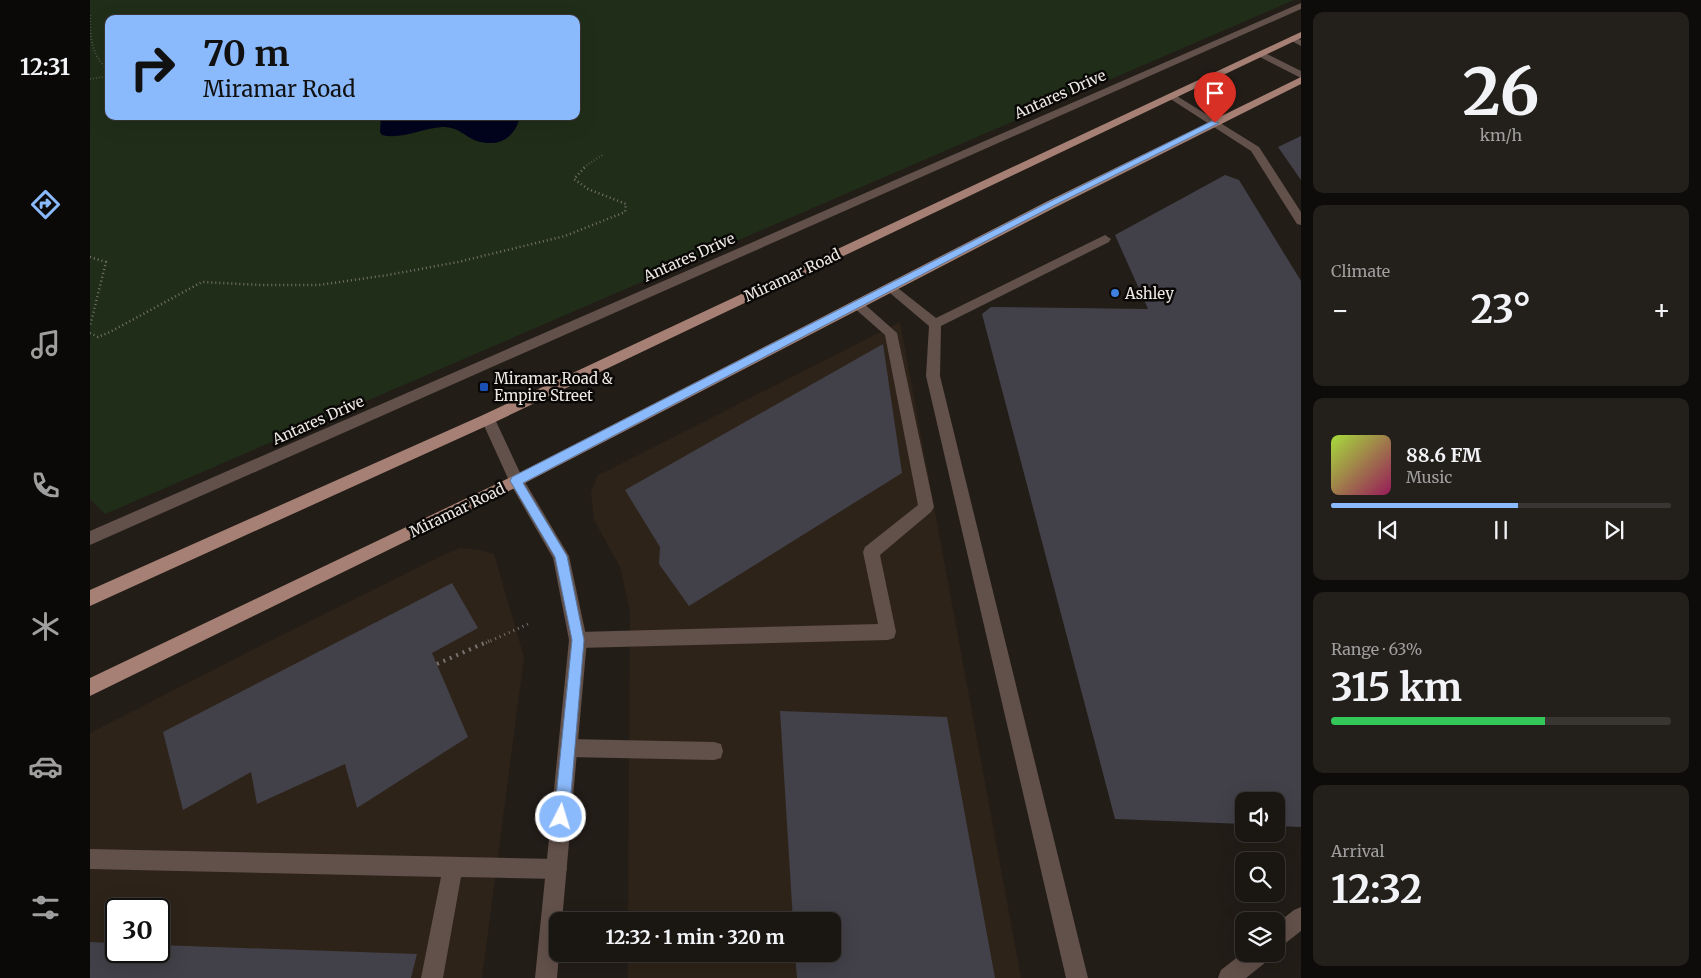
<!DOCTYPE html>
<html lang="en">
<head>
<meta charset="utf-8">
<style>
	:root { --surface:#1a1612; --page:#231f1b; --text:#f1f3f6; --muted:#9f9f9f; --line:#383532; --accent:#8bbafc }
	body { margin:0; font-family:Merriweather,serif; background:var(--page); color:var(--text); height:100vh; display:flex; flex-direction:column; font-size:19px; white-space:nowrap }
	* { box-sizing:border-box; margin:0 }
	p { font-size:16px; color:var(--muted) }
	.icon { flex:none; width:28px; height:28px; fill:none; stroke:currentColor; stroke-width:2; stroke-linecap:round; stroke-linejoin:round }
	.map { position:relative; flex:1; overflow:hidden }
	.details { display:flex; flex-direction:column; gap:12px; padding:12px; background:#0e0c0a; width:400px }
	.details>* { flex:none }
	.hud { position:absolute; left:15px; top:15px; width:475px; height:105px; border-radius:10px; box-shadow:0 5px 20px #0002,0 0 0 1px var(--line); background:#8bbafc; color:#111; overflow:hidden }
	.buttons { position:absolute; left:1145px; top:792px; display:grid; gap:10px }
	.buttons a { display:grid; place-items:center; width:50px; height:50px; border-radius:10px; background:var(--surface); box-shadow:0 5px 20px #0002,0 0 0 1px var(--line); font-size:25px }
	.speed { position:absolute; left:15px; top:898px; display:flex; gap:10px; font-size:25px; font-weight:700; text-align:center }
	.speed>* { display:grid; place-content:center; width:65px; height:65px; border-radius:50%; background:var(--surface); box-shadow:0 5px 20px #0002,0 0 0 1px var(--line); line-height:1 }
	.speed .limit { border:2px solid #111; border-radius:8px; background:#fff; color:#111 }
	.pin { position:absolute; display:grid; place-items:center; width:42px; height:42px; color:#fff; margin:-51px -21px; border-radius:50% 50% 50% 0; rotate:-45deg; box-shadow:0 0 5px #0007 }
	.pin .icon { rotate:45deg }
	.me { position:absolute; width:55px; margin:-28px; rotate:5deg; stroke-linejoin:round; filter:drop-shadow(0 0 4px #0008) }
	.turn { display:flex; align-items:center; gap:18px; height:105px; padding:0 15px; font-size:22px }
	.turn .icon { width:65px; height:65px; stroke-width:2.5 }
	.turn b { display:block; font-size:35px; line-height:42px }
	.big { font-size:38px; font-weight:700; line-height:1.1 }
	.details .widget { flex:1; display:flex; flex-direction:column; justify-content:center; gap:8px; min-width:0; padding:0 18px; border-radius:10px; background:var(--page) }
	.details .dial { align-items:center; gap:0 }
	.dial b { font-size:65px; line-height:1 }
	.song { display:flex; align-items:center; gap:15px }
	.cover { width:60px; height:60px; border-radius:8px; background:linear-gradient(135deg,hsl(80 70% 55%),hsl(330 70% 35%)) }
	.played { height:5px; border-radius:2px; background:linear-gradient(90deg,var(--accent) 55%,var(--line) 55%) }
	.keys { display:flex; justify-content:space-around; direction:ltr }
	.heat { display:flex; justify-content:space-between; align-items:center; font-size:28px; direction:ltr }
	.charge { height:8px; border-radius:4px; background:linear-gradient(90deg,#34c759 63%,var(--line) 0) }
	.trip { position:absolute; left:459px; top:912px; width:292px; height:50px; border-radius:10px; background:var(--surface); box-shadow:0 5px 20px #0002,0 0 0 1px var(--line); font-weight:700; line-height:50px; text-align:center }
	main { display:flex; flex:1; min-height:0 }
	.dock { display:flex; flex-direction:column; width:90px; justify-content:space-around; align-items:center; background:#0a0907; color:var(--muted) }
	.dock .icon { width:35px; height:35px }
	.dock .current { color:var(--accent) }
	.dock b { font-size:22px; color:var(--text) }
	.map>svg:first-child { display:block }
	.built { fill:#2d2319; fill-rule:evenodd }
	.green { fill:#202e19; fill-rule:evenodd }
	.water { fill:#00041c }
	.building { fill:#424048 }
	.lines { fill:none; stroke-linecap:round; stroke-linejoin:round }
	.path-far3 { stroke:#77726e; stroke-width:2; stroke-dasharray:0.5 2.5; stroke-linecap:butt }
	.path-far2 { stroke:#77726e; stroke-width:2.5; stroke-dasharray:1 3; stroke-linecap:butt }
	.path-far1 { stroke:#77726e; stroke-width:3; stroke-dasharray:1 4; stroke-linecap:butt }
	.path { stroke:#77726e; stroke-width:4; stroke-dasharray:2 5; stroke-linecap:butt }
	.service { fill:#62504a; fill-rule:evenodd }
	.minor { fill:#62504a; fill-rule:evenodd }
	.primary { fill:#a68074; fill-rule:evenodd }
	.route { fill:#8bbafc; stroke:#5a79a4 }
	.shop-dot { fill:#3f7fe0; stroke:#0a0806; stroke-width:2 }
	.transit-dot { fill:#1a4fb4; stroke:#0a0806; stroke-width:2 }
	.labels { text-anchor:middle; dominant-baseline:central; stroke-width:5; stroke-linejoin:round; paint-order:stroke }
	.street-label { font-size:15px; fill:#ede9e5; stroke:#0a0806 }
	.poi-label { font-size:15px; fill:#ede9e5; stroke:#0a0806; text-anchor:start }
</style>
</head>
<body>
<main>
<nav class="dock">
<b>12:31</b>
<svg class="icon current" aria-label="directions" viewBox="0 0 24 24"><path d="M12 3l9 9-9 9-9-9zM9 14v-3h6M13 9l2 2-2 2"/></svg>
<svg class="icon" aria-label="music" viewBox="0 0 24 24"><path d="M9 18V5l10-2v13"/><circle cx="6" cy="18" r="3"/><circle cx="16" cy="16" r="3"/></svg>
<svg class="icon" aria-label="phone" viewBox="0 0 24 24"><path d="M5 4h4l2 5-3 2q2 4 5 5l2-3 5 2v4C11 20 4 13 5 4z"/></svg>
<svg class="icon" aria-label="climate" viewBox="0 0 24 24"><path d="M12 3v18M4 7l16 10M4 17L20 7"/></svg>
<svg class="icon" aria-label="car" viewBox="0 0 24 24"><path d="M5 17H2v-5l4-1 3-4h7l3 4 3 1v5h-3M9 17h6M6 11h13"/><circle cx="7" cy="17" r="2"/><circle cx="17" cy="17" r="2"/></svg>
<svg class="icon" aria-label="filters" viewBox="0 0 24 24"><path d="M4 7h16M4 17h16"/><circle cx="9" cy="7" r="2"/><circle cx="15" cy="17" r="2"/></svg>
</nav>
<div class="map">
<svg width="1211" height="978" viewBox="0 0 1211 978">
	<rect width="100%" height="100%" fill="#231d18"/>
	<path class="built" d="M 810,322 L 931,978 L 538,978 L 538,954 L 742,954 L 742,921 L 538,921 L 540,611 L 530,567 L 504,520 L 501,493 L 507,476 Z
		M 370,548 L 389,550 L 404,554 L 434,657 L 392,978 L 0,978 L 0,733 L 174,644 L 349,557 ZM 26,909 L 69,909 L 69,951 L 26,951 Z"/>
	<path class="green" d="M 0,0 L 1204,0 L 15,514 L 0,499 ZM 19,19 L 486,19 L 486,116 L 19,116 Z"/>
	<path class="water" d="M 291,116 L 430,116 C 426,137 409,148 387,141 C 373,136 370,127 352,127 C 333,128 311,140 292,135 L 290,132 Z"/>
	<path class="building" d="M 1211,136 L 1211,180 L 1188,147 Z
		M 1135,175 L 1149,180 L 1211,281 L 1211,827 L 1186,826 L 1186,801 L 1154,801 L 1154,824 L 1025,819 L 892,314 L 901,307 L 1058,309 L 1025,235 Z
		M 793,344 L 812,473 L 599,606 L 569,564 L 570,547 L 535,490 Z
		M 362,583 L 388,628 L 342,653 L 378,737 L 267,808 L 255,764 L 167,804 L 161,772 L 93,810 L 73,732 Z
		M 690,711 L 857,717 L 905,978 L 707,978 L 705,954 L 742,954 L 742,921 L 703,921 Z
		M 0,942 L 26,943 L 26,951 L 69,951 L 69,945 L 327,954 L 321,978 L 0,978 Z"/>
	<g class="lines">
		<path class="path-far3" d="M 0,15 C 0,37 1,56 19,70
			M 0,79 L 19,76
			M 494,167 L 514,154"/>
		<path class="path-far2" d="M 0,257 L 16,262 L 0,326
			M 0,333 L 8,337 L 20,332 L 112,282 L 170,285 L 229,285 L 298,275 L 368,262 L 475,236 L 535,212 L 536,204 L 498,189 L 484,179 L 496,166"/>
		<path class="path-far1" d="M 396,643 L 438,624"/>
		<path class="path" d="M 347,664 L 399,641"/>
		<path class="service" d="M 1211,3 L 1211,9 L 0,545 L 0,531 Z
			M 1202,36 L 1211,40 L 1211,46 L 1198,39 Z
			M 1171,51 L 1211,71 L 1211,78 L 1168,56 L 1166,54 Z
			M 1082,93 L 1169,147 L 1211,212 L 1211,225 L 1207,224 L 1161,151 L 1079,98 L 1079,94 Z
			M 1015,235 L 1021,239 L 1019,242 L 851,326 L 850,376 L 998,978 L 976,978 L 836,376 L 839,326 L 794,288 L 796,285 L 804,285 L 846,318 Z
			M 767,300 L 771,301 L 807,333 L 844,507 L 841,512 L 790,555 L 806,632 L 804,638 L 798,640 L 488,648 L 482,646 L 479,640 L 482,634 L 488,632 L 788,624 L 773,552 L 775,547 L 828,505 L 795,335 L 763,307 L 761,304 L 763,301 Z
			M 478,739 L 624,742 L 631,744 L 633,751 L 631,758 L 624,760 L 478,757 L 471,755 L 469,748 L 471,741 Z
			M 0,849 L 467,859 L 474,862 L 477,869 L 474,876 L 467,879 L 371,877 L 353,978 L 331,978 L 351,877 L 0,869 Z
			M 1211,907 L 1211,931 L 1193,945 L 1186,948 L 1186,924 L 1204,910 Z
			M 1154,952 L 1154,954 L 1179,954 L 1176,962 L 1156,978 L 1128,978 L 1131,970 Z"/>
		<path class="minor" d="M 398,413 L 403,415 L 432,477 L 479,556 L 497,640 L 472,921 L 468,921 L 469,954 L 467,978 L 445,978 L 479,640 L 463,558 L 421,485 L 391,419 L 393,415 Z"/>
		<path class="primary" d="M 1211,32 L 1211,38 L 403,423 L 0,606 L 0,590 L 393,415 Z
			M 1211,77 L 1211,84 L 964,208 L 431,485 L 0,696 L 0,678 L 421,477 L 956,202 Z"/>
	</g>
	<path class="route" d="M 1122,121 L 1129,123 L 963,206 L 433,483 L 477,556 L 494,640 L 479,817 L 477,822 L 471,824 L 466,822 L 464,817 L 482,640 L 465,557 L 422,484 L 420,481 L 422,477 L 957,203 Z"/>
	<circle class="shop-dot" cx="1025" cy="293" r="5"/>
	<rect class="transit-dot" x="389" y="382" width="10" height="10" rx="2.5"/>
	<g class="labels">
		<g class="street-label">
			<text transform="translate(970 94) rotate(-24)">Antares Drive</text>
			<text transform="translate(599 257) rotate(-24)">Antares Drive</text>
			<text transform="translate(702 275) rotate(-25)">Miramar Road</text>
			<text transform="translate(228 420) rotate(-24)">Antares Drive</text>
			<text transform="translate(367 510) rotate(-26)">Miramar Road</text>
		</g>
		<g class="poi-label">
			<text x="1035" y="293">Ashley</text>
			<text x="404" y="378">Miramar Road &amp;<tspan x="404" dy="17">Empire Street</tspan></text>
		</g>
	</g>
</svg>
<div class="buttons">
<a><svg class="icon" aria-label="sound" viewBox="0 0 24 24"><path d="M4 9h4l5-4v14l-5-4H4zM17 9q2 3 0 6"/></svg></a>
<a><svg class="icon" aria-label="search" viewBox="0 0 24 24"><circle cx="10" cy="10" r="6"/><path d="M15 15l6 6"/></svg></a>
<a><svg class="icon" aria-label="layers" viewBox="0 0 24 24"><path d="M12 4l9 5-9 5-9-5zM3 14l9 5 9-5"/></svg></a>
</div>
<div class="speed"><div class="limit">30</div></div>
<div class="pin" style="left:1125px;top:123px;background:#d93025"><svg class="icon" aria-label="arrive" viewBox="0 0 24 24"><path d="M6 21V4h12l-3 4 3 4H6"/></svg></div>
<svg class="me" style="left:471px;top:817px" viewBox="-20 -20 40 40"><circle r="17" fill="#8bbafc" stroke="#fff" stroke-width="3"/><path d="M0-11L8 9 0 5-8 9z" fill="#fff"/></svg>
<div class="trip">12:32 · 1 min · 320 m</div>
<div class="hud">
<div class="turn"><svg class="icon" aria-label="right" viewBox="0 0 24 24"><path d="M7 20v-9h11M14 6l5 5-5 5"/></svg><div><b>70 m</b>Miramar Road</div></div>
</div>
</div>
<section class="details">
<div class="widget dial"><b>26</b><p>km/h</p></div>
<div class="widget"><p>Climate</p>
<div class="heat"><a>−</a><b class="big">23°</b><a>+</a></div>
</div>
<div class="widget">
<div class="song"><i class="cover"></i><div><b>88.6 FM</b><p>Music</p></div></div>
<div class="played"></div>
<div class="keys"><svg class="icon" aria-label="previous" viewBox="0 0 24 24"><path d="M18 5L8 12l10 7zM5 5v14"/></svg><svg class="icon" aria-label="pause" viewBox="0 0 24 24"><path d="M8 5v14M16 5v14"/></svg><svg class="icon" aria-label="next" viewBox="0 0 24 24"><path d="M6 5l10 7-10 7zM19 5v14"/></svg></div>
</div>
<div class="widget"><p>Range · 63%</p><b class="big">315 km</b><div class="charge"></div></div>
<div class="widget"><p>Arrival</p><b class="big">12:32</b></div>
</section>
</main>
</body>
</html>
